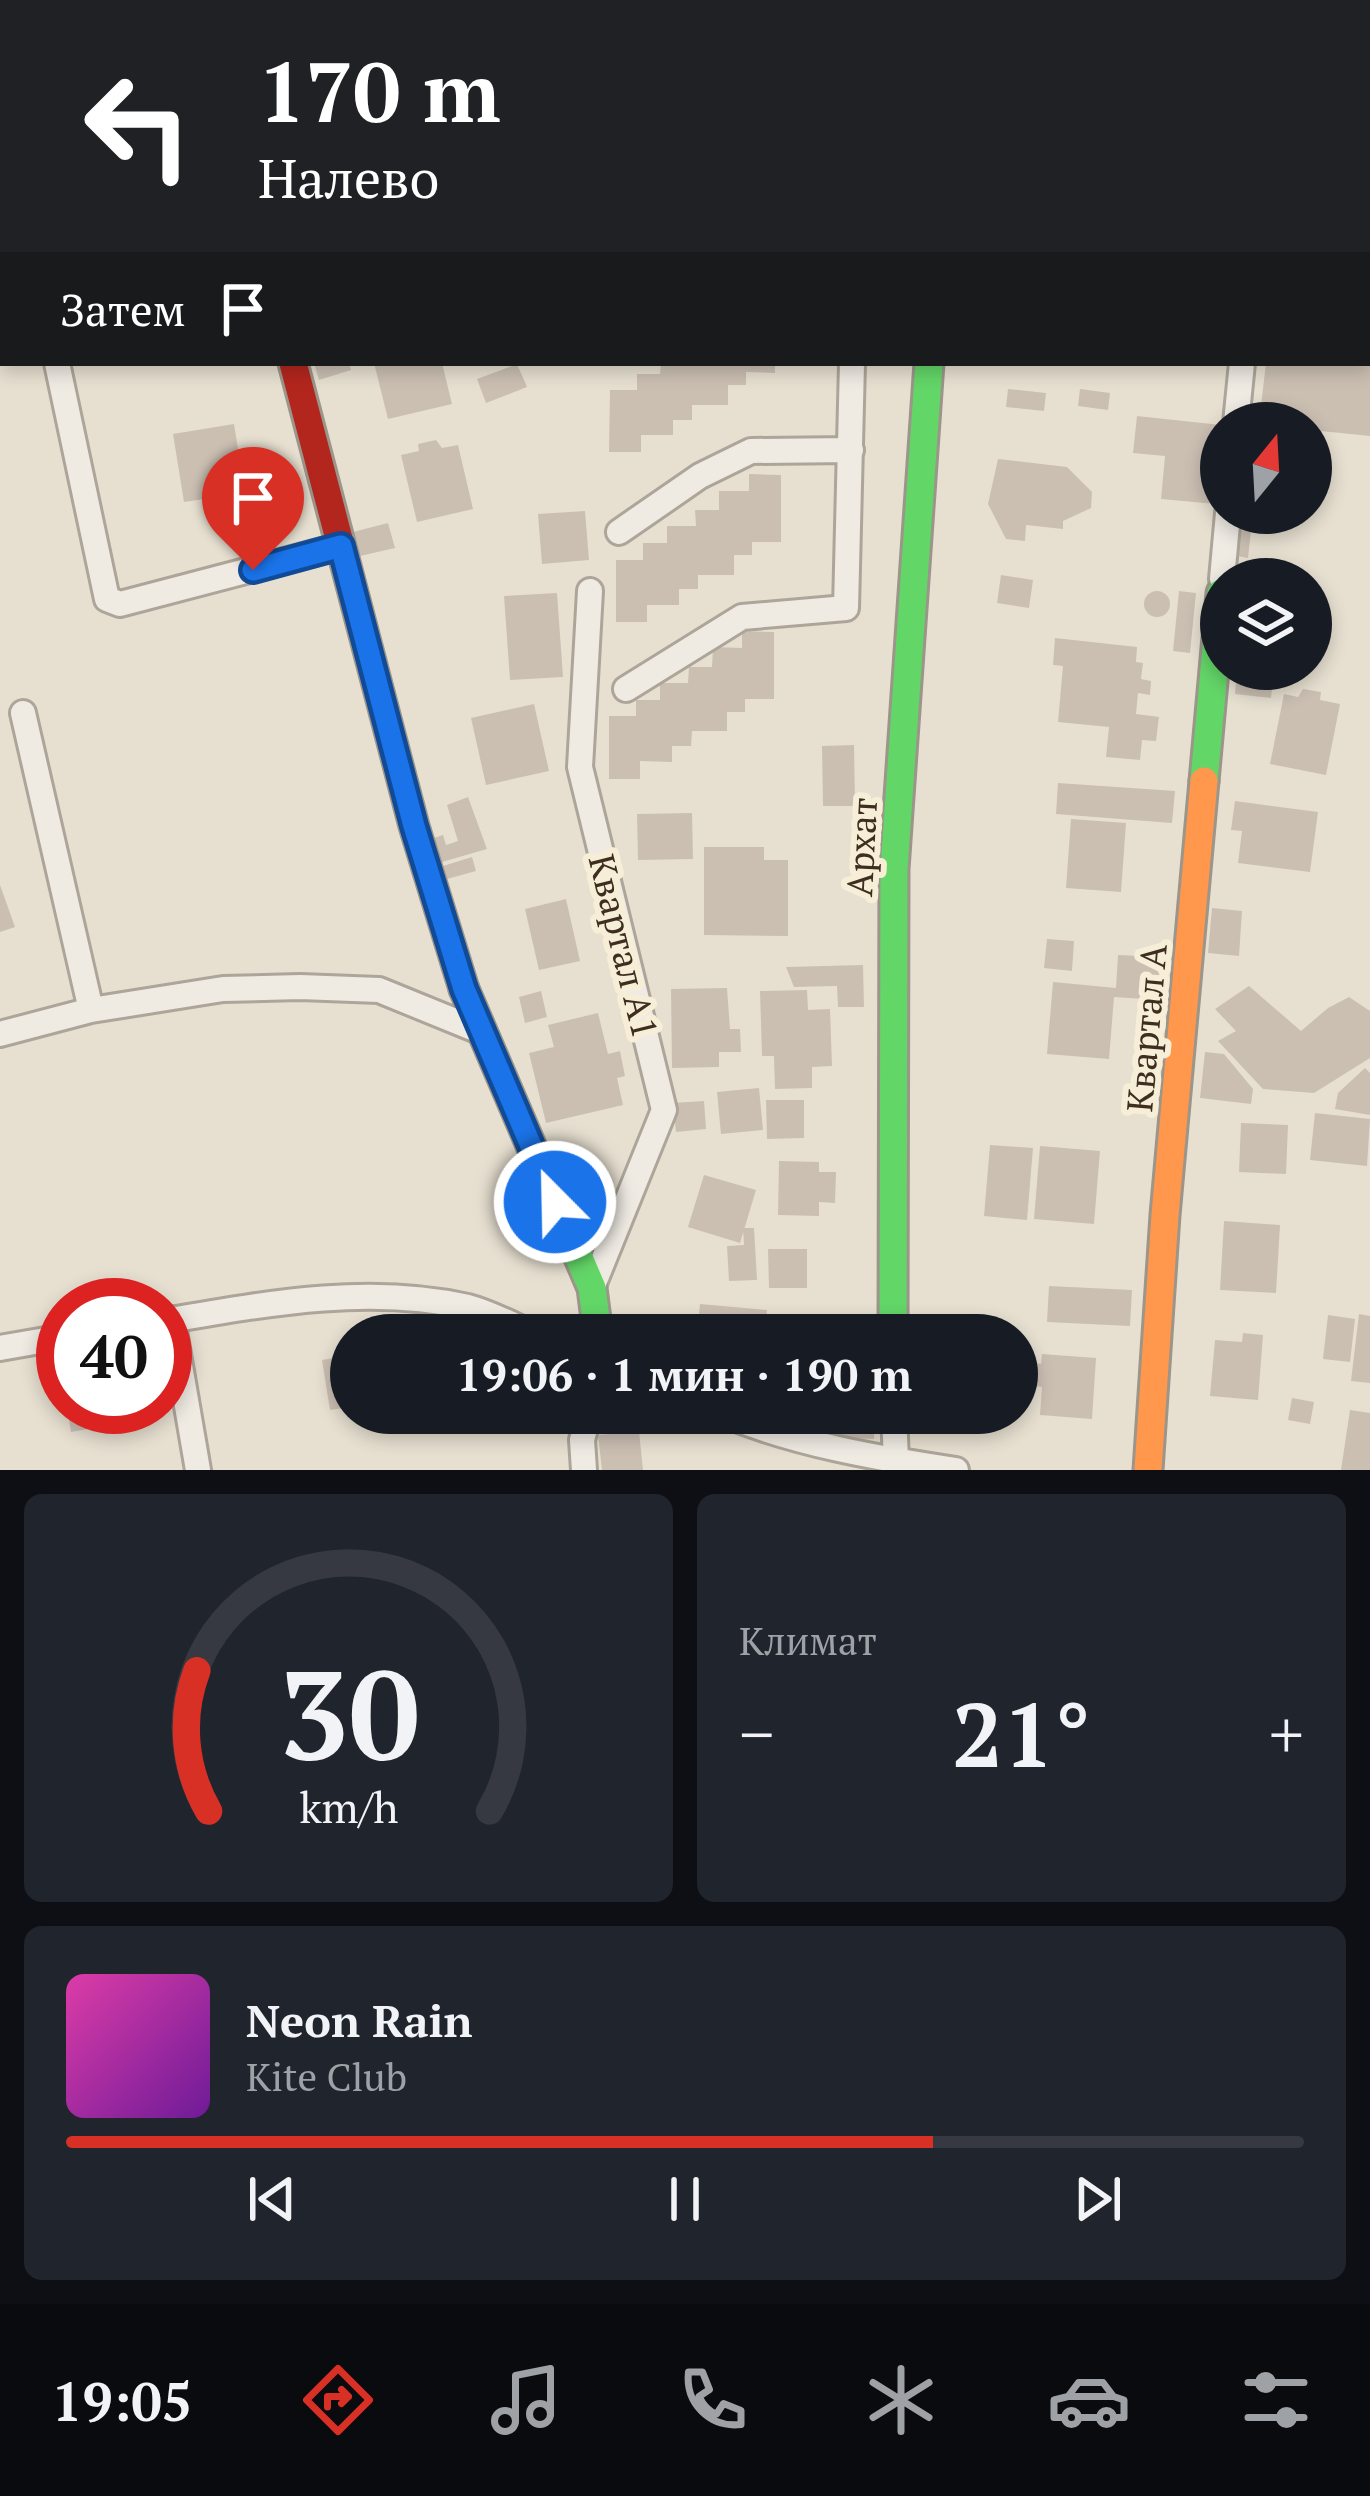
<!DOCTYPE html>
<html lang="ru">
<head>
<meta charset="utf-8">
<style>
	:root { --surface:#171b24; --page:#20242c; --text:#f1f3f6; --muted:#9ea1a6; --line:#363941; --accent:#d93025 }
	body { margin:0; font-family:"PT Serif",serif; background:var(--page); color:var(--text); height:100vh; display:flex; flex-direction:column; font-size:45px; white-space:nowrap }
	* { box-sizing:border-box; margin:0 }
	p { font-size:39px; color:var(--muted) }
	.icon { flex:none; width:66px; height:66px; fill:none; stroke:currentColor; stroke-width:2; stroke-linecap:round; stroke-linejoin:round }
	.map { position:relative; height:1470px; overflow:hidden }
	.details { display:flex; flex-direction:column; gap:24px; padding:24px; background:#0d0f14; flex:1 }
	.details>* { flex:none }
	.guide { position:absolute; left:0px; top:0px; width:1371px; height:366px; box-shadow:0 6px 18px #0003; background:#202124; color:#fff; overflow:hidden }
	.needle { width:78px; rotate:18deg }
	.fabs { position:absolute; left:1200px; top:402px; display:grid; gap:24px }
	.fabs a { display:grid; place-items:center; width:132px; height:132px; border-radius:50%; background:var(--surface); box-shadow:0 6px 18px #0003; font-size:60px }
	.speed { position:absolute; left:36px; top:1278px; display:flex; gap:24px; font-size:60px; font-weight:700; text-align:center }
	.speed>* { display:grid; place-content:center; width:156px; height:156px; border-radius:50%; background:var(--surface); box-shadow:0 6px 18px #0003; line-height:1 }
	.speed .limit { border:18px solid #d22; background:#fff; color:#111 }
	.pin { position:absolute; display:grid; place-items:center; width:102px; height:102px; color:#fff; margin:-123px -51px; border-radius:50% 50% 50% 0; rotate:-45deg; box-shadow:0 0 12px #0007 }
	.pin .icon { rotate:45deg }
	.me { position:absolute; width:132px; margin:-66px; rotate:337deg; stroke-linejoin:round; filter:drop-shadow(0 0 9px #0008) }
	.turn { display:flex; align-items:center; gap:42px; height:252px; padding:0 60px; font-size:54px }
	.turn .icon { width:156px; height:156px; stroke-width:2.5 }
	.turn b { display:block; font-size:84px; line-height:102px }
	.then { display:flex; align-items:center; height:114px; padding:0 60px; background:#0003; gap:24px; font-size:45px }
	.big { font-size:90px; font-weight:600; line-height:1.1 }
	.details .widget { flex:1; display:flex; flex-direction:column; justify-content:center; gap:18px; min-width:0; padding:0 42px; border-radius:18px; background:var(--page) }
	.details .dial { align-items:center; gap:0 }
	.dial svg { height:312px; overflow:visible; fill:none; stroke:var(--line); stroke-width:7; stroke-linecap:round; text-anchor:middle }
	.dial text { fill:var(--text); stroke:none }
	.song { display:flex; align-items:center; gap:36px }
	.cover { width:144px; height:144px; border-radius:18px; background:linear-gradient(135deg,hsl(320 70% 55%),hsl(280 70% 35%)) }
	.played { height:12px; border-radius:6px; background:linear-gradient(90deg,var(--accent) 70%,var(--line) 70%) }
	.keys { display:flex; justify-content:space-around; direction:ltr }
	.heat { display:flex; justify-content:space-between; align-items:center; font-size:66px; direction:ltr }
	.details .tiles { flex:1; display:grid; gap:24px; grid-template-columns:1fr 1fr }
	.widget:last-child { grid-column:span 2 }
	.trip { position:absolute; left:330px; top:1314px; width:708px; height:120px; border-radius:60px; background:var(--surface); box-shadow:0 6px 18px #0003; font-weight:600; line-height:120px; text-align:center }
	.tabs { display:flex; height:192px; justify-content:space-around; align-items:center; background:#090b0e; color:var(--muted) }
	.tabs .icon { width:84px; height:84px }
	.tabs .current { color:var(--accent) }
	.tabs b { font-size:54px; color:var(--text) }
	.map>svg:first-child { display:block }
	.building { fill:#cbbfb2 }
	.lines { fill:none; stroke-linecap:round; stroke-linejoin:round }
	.street-casing { stroke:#ada599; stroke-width:30 }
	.fast-casing { stroke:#9c958a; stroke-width:33 }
	.slow-casing { stroke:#9c958a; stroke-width:33 }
	.jam-casing { stroke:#9c958a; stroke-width:33 }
	.street { stroke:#efebe3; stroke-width:24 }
	.fast { stroke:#63d668; stroke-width:27 }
	.slow { stroke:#ff974d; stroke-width:27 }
	.jam { stroke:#b3261e; stroke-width:27 }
	.route-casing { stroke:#114b97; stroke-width:30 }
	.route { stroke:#1a73e8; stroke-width:21 }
	.labels { text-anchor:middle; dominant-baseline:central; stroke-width:12; stroke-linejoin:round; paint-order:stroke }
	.street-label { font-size:36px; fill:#3d2e20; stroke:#f7eed8 }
</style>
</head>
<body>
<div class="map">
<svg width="1370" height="1470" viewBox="0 0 1370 1470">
	<rect width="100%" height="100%" fill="#e7e0d1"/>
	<path class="building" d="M 314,363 L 349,363 L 351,370 L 319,380 Z
		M 374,363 L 442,363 L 452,404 L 388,419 Z
		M 661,363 L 775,363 L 775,373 L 746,372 L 746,385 L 728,385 L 728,405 L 692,405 L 692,420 L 673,420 L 673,435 L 641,435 L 641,452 L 609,452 L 610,390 L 637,390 L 637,374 L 660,374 Z
		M 1266,363 L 1370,363 L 1370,436 L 1311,430 L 1311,423 L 1259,423 Z
		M 517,364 L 527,387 L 486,403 L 477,379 Z
		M 1008,389 L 1046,393 L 1044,411 L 1006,407 Z
		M 1080,389 L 1110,393 L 1108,410 L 1078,406 Z
		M 1137,416 L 1221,425 L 1216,504 L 1161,499 L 1165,456 L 1133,453 Z
		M 234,424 L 245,493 L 184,502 L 173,434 Z
		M 436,440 L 442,448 L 458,445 L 473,509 L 417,522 L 401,455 L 419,451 L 418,444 Z
		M 998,459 L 1067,467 L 1092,492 L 1091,508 L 1063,521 L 1063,529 L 1026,525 L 1025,541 L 1006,539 L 988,504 Z
		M 749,474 L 781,475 L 781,542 L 752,542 L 752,555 L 734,555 L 734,575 L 698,575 L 698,589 L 679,589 L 679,605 L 647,605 L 647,622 L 616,622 L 616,560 L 643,560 L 643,543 L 667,543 L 667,526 L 696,526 L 695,510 L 719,510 L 719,491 L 749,491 Z
		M 585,511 L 589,560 L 542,564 L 538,514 Z
		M 1242,513 L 1253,513 L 1248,558 L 1237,556 Z
		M 388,523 L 395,548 L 360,556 L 353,532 Z
		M 1001,575 L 1033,580 L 1029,608 L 997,603 Z
		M1144 604a13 13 0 1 1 26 0a13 13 0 1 1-26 0Z
		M 1179,591 L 1196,593 L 1190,653 L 1173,651 Z
		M 557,593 L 563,677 L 510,680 L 504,596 Z
		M 742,631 L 774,632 L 774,699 L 745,699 L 745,712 L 727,712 L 727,731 L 692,731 L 691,746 L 672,746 L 672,762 L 640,761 L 640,779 L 609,779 L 609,716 L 636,716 L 636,700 L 660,700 L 660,683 L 688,683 L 689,667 L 712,667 L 713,647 L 742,648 Z
		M 1055,638 L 1137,647 L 1136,662 L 1143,663 L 1141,679 L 1151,681 L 1150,695 L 1138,693 L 1136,714 L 1159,717 L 1156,741 L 1142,740 L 1140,760 L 1106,757 L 1109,727 L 1058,722 L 1063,666 L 1053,665 Z
		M 1237,669 L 1274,669 L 1271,698 L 1235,694 Z
		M 1303,689 L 1321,692 L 1320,700 L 1340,704 L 1326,775 L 1270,764 L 1284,694 L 1298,697 Z
		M 534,704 L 549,771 L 486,785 L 471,718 Z
		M 854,745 L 855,806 L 823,806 L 822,746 Z
		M 1058,783 L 1175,791 L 1172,823 L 1056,814 Z
		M 468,797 L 487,849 L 442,862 L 434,838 L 443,835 L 446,845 L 458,841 L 447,805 Z
		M 1235,801 L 1318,812 L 1310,872 L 1238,863 L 1242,831 L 1231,830 Z
		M 692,813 L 693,859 L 638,860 L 637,814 Z
		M 1071,819 L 1126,823 L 1121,892 L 1066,888 Z
		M 704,847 L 764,847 L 764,860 L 788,860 L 788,936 L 704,935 Z
		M 472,857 L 476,871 L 447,879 L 443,866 Z
		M 0,885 L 15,927 L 0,932 Z
		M 566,899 L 580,961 L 539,970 L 525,909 Z
		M 1212,908 L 1242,911 L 1239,956 L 1208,953 Z
		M 1047,939 L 1074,941 L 1072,971 L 1044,968 Z
		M 1118,955 L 1162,957 L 1159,1000 L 1114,997 L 1109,1059 L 1047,1054 L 1053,982 L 1116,988 Z
		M 863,965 L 864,1007 L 838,1007 L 837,986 L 794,987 L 786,967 Z
		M 1249,986 L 1301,1031 L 1328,1008 L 1349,997 L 1370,1011 L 1370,1058 L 1314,1093 L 1263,1089 L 1218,1041 L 1236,1031 L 1215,1009 Z
		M 727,988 L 730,1029 L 740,1029 L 741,1052 L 719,1052 L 719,1067 L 672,1068 L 671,989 Z
		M 807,990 L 808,1010 L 830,1009 L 832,1066 L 812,1067 L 812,1088 L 775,1089 L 774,1056 L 762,1056 L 760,991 Z
		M 541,991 L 547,1017 L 525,1023 L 519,997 Z
		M 598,1013 L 608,1054 L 620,1051 L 625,1076 L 617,1078 L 623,1105 L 546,1123 L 529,1053 L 554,1047 L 548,1025 Z
		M 1205,1052 L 1224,1054 L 1253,1089 L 1251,1104 L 1200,1098 Z
		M 1365,1068 L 1370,1073 L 1370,1115 L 1335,1109 L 1338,1093 Z
		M 759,1088 L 763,1130 L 721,1134 L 717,1092 Z
		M 766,1100 L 804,1100 L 804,1138 L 767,1139 Z
		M 704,1101 L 706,1129 L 676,1132 L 673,1103 Z
		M 1315,1113 L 1370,1119 L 1367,1166 L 1310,1160 Z
		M 1241,1123 L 1288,1125 L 1286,1174 L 1239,1172 Z
		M 990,1145 L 1033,1148 L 1027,1220 L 984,1216 Z
		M 1040,1146 L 1100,1151 L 1094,1224 L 1034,1219 Z
		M 779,1161 L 819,1162 L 819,1172 L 836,1172 L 835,1203 L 819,1202 L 819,1216 L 778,1215 Z
		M 704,1175 L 756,1190 L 740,1243 L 688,1227 Z
		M 1224,1221 L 1280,1225 L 1276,1293 L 1220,1290 Z
		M 743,1228 L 754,1228 L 757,1280 L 729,1281 L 727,1246 L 744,1245 Z
		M 768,1249 L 807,1249 L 807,1288 L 769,1288 Z
		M 1049,1286 L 1132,1290 L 1130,1326 L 1047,1322 Z
		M 700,1304 L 767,1310 L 765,1335 L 697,1335 Z
		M 1359,1314 L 1370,1316 L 1370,1383 L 1351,1381 Z
		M 1328,1315 L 1355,1319 L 1350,1362 L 1323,1359 Z
		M 1243,1333 L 1263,1335 L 1258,1400 L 1210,1396 L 1215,1340 L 1242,1342 Z
		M 1042,1354 L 1096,1358 L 1092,1419 L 1040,1415 L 1042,1387 L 1035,1386 L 1036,1363 L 1041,1364 Z
		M 351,1355 L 351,1407 L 330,1410 L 322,1360 Z
		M 1292,1398 L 1314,1402 L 1310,1424 L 1288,1420 Z
		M 67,1407 L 119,1407 L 122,1423 L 71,1432 Z
		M 1350,1410 L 1370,1413 L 1370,1470 L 1341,1470 Z
		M 826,1413 L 875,1416 L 874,1439 L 826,1437 Z
		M 639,1431 L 643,1470 L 602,1470 L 598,1435 Z"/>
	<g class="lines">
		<g class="street-casing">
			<path id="street" d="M 204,0 L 205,3
				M 647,3 L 652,0
				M 883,3 L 883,0
				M 954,3 L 954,0
				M 1274,3 L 1274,0
				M 0,82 L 3,97
				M 57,363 L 107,599 L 120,604 L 341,546
				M 1236,423 L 1242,363
				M 619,532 L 700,476 L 751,451 L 851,450
				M 1222,579 L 1228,513
				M 590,591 L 580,767 L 664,1110 L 592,1288
				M 626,689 L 742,617 L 846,608 L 852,363
				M 23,713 L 91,1010
				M 0,1034 L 91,1010 L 223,989 L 300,987 L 379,990 L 482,1032
				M 172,1319 L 198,1470
				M 165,1321 C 264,1304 368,1284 468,1307 C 491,1313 514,1326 536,1335
				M 0,1348 L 63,1337
				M 721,1413 C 795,1444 877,1458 956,1470
				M 894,1413 L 896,1461
				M 584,1470 L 582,1440 L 589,1413"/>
		</g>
		<g class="fast-casing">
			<path id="fast" d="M 1204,781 L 1221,593
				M 464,989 L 592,1288 L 598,1335
				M 893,1335 L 894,869 L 929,363"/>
		</g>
		<g class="slow-casing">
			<path id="slow" d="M 1148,1470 L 1165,1215 L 1204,781"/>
		</g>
		<g class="jam-casing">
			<path id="jam" d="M 293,363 L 414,826 L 464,989"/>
		</g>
		<use href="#street" class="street"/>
		<use href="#fast" class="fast"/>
		<use href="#slow" class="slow"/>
		<use href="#jam" class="jam"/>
	</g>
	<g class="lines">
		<g class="route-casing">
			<path id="route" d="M 253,570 L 341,546 L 414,826 L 464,989 L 555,1202"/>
		</g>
		<use href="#route" class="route"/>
	</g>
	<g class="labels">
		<g class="street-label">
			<text transform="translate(861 847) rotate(-87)">Архат</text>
			<text transform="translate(624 946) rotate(76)">Квартал А1</text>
			<text transform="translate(1146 1028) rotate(-85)">Квартал А</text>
		</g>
	</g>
</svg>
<div class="fabs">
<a><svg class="needle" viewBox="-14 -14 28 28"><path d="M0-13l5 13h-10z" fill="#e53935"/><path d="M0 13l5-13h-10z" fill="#9ea1a6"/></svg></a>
<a><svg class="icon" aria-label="layers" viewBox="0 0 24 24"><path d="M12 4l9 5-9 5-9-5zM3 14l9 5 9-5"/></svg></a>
</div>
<div class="speed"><div class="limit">40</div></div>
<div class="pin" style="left:253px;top:570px;background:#d93025"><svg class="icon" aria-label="arrive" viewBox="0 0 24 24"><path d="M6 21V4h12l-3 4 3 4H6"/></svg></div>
<svg class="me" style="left:555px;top:1202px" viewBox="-20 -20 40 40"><circle r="17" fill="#1a73e8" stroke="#fff" stroke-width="3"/><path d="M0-11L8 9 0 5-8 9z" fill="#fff"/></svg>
<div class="trip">19:06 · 1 мин · 190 m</div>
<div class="guide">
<div class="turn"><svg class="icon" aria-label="left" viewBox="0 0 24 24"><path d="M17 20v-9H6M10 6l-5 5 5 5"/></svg><div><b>170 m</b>Налево</div></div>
<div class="then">Затем<svg class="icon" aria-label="arrive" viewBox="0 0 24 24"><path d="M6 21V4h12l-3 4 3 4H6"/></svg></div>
</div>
</div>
<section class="details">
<div class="tiles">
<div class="widget dial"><svg viewBox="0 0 100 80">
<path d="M14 69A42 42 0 1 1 86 69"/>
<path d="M14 69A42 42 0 0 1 11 33" stroke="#d93025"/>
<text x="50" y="56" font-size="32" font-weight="700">30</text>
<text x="50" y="72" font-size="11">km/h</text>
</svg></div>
<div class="widget"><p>Климат</p>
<div class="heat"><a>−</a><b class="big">21°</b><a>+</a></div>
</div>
<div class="widget">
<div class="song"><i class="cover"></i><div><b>Neon Rain</b><p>Kite Club</p></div></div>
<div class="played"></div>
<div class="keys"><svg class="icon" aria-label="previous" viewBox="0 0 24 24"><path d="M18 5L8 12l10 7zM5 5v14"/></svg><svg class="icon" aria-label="pause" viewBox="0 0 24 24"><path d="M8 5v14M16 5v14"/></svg><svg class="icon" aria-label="next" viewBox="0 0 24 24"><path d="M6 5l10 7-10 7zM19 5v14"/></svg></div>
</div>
</div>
</section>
<nav class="tabs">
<b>19:05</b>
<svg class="icon current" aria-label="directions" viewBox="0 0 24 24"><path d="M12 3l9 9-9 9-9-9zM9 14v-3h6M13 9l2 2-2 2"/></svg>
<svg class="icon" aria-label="music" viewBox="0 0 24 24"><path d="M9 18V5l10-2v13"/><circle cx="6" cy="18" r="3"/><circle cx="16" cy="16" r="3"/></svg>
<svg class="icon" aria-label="phone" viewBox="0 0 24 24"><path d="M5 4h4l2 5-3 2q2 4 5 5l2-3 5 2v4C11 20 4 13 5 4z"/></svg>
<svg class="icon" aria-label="climate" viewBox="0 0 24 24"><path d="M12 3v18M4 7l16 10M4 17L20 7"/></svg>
<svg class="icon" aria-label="car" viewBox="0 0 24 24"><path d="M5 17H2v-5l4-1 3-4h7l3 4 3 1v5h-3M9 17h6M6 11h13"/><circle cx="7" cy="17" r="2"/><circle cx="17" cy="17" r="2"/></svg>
<svg class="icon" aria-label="filters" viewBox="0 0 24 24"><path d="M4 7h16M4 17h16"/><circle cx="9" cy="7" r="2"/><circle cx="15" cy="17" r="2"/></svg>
</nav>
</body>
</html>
